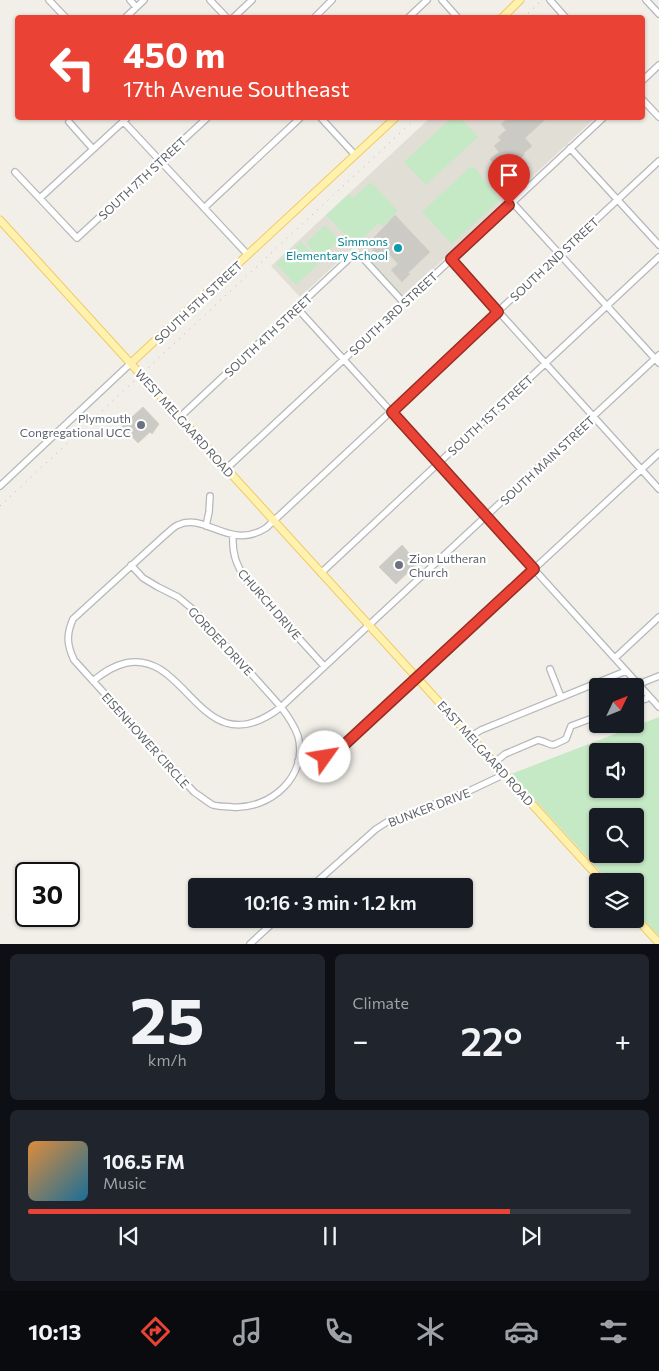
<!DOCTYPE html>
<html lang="en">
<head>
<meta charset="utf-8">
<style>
	:root { --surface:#171b24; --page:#20242c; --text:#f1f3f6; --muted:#9ea1a6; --line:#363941; --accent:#ea4335 }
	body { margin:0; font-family:Commissioner,sans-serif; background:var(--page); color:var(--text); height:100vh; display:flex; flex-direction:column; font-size:19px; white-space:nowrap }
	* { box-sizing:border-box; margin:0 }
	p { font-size:16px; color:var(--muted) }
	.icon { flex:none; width:28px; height:28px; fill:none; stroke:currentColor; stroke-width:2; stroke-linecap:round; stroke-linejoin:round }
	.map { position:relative; height:944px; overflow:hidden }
	.side { display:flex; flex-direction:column; gap:10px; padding:10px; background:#0d0f14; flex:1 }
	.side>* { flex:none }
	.top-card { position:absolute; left:15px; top:15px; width:630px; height:105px; border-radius:5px; box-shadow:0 1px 4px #0004; background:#ea4335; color:#fff; overflow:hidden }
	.needle { width:32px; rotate:47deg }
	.tools { position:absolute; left:589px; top:678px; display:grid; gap:10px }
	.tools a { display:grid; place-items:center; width:55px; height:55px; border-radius:5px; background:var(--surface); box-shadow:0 1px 4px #0004; font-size:25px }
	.speed { position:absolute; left:15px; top:862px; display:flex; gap:10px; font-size:25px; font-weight:700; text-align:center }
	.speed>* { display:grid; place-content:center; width:65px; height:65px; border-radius:50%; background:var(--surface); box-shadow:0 1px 4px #0004; line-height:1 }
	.speed .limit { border:2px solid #111; border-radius:8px; background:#fff; color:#111 }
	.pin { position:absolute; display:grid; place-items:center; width:42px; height:42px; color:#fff; margin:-51px -21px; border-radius:50% 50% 50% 0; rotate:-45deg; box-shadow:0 0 5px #0007 }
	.pin .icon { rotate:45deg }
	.me { position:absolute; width:55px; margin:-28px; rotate:58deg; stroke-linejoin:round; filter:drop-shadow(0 0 4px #0008) }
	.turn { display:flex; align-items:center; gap:18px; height:105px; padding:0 25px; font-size:22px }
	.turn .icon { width:65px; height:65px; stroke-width:2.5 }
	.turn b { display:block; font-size:35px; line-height:42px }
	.big { font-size:38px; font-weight:600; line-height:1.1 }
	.side .tile { flex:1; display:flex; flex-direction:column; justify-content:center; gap:8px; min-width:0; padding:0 18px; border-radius:8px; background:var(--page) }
	.side .dial { align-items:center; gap:0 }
	.dial b { font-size:65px; line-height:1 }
	.song { display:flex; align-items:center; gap:15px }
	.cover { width:60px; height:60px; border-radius:8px; background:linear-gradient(135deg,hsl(30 70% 55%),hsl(200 70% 35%)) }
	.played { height:5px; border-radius:2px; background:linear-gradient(90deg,var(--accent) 80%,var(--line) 80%) }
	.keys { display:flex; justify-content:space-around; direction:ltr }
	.heat { display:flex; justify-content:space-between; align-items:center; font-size:28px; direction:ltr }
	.side .tiles { flex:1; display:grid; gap:10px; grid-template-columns:1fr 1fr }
	.tile:last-child { grid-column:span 2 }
	.trip { position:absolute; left:188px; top:878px; width:285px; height:50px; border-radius:5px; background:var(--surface); box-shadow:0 1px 4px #0004; font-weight:600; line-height:50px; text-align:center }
	.menu { display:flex; height:80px; justify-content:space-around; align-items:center; background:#090b0e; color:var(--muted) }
	.menu .icon { width:35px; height:35px }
	.menu .current { color:var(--accent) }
	.menu b { font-size:22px; color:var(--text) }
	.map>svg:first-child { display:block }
	.education { fill:#e1ded6 }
	.green { fill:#c5e8c5; fill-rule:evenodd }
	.building { fill:#cccac5; stroke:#d6d1c6 }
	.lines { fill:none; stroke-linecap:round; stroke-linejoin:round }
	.minor-casing { stroke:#b5b8bc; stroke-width:8 }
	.major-casing { stroke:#f2c960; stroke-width:9 }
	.minor { stroke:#fff; stroke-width:5.5 }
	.major { stroke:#fff2af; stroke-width:7 }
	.rail { stroke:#b6b7b8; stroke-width:1; stroke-dasharray:1 6; stroke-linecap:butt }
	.route-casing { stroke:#982c22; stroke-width:12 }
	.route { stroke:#ea4335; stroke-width:9 }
	.culture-dot { fill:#0f9aa8; stroke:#fff; stroke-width:2 }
	.worship-dot { fill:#6b7280; stroke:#fff; stroke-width:2 }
	.labels { text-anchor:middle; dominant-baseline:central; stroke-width:4.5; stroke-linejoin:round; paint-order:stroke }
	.street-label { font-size:12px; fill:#5f6368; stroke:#fff }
	.culture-label { font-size:12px; fill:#0d838f; stroke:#fff; text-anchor:end }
	.worship-label { font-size:12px; fill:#5b616d; stroke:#fff; text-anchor:end }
</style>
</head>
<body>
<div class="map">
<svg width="659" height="944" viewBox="0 0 659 944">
	<rect width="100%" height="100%" fill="#f1efe8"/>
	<path class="education" d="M 430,118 L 593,118 L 594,119 L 403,297 L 355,246 L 300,297 L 271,266 Z"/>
	<path class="green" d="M 451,118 L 460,118 L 478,137 L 426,185 L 404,162 Z
		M 470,167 L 475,168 L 500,200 L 452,244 L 422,212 Z
		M 371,182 L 398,211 L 383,226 L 379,223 L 355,245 L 326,215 L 349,194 L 353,198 Z
		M 325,225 L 339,240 L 320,258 L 306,243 Z
		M 301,242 L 320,262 L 296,285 L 276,264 Z
		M 659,717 L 659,936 L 635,910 L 635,881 L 609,881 L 511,774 ZM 598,751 L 635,751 L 635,789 L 598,789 ZM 598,816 L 635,816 L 635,854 L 598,854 Z"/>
	<path class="building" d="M 508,118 L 547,118 L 525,138 L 532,146 L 524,153 L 525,154 L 519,160 L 516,156 L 499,171 L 490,159 L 499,152 L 494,146 L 501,140 L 498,137 L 506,130 L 501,124 Z
		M 395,215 L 430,252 L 408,273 L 410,274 L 402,282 L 391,270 L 398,264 L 388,253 L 381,260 L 368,244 Z
		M 143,407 L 159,424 L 152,434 L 150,432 L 138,443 L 122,426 Z
		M 402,545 L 418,563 L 396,584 L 379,567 Z"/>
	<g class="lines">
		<g class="minor-casing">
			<path id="minor" d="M 49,0 L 66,18
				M 130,0 L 136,7
				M 210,0 L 227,18
				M 442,0 L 458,18
				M 550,0 L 566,18
				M 646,0 L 659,14
				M 125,18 L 144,0
				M 233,18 L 252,0
				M 314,18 L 332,0
				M 408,18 L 427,0
				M 642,81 L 659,65
				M 642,99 L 659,117
				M 321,118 L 355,155
				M 123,121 L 248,255
				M 69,122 L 93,149
				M 570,148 L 659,245
				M 659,161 L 266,528 C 230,551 205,512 178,525 C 173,527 169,532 165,535 L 73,619 C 66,635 67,645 74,660 L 194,792 C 200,796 207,802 213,805 C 219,807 227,806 232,807 C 270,810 309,776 298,736 C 294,725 288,716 281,707 L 659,355
				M 15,172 L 77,238 L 207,118
				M 40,198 L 127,118
				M 512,202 L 659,363
				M 204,208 L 300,118
				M 451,259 L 659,489
				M 297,308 L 659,707
				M 180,417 L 354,254 L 361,256 L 404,303
				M 226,469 L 603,118
				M 0,486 L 131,363
				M 206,526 L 209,512 L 210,496
				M 233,535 C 232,554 236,564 246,580 L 324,666
				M 321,573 L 659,257
				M 615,658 L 659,617
				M 550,669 L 561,697
				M 93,681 C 104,672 113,666 126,663 C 188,649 201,769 281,707 L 195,611 L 178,597 L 158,587 L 143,578 L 131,565
				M 639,684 L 659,676
				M 635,701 L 646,699 L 649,696
				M 470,737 L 481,730 L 626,671
				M 298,761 L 325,757 L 344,745 L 659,453
				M 494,763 L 505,754 L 538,740 C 556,744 546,749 566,739 L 571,726 L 598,716
				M 312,886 L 376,829 L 387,822 L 469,791 L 505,774
				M 250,944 L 277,919"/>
		</g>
		<g class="major-casing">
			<path id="major" d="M 502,18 L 520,0
				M 0,220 L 602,881
				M 131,363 L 395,118
				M 635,917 L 659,943"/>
		</g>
		<use href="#minor" class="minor"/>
		<use href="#major" class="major"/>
		<path class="rail" d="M 523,18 L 542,0
			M 0,506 L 416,118"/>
	</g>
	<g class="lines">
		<g class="route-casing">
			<path id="route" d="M 325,757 L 344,745 L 534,569 L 392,412 L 498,312 L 451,259 L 509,205"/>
		</g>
		<use href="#route" class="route"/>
	</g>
	<circle class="culture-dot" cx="398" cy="248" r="5"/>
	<g class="worship-dot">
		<circle cx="141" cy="425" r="5"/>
		<circle cx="399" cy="565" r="5"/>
	</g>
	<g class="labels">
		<g class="street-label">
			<text transform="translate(142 178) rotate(-43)">SOUTH 7TH STREET</text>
			<text transform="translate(554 259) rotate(-43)">SOUTH 2ND STREET</text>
			<text transform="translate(198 302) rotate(-43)">SOUTH 5TH STREET</text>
			<text transform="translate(393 313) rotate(-43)">SOUTH 3RD STREET</text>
			<text transform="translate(268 335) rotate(-43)">SOUTH 4TH STREET</text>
			<text transform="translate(490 415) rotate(-43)">SOUTH 1ST STREET</text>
			<text transform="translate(185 423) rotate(48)">WEST MELGAARD ROAD</text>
			<text transform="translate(547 460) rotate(-43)">SOUTH MAIN STREET</text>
			<text transform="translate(270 604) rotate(49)">CHURCH DRIVE</text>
			<text transform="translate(221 641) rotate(47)">GORDER DRIVE</text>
			<text transform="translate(146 740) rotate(48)">EISENHOWER CIRCLE</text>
			<text transform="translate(486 753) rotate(48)">EAST MELGAARD ROAD</text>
			<text transform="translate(429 807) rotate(-21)">BUNKER DRIVE</text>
		</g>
		<g class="culture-label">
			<text x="388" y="241">Simmons<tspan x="388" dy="14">Elementary School</tspan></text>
		</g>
		<g class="worship-label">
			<text x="131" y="418">Plymouth<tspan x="131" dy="14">Congregational UCC</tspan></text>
			<text x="409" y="558" text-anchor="start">Zion Lutheran<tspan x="409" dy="14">Church</tspan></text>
		</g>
	</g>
</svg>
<div class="tools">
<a><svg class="needle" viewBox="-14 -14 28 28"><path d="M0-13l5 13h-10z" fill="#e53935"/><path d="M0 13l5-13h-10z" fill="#9ea1a6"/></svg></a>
<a><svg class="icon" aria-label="sound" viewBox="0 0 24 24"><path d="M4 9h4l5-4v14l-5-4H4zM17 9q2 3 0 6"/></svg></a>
<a><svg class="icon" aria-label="search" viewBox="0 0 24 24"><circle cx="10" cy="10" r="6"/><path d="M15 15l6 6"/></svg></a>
<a><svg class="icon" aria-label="layers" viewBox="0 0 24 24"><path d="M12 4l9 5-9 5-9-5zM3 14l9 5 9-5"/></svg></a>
</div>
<div class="speed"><div class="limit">30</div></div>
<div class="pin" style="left:509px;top:205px;background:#d93025"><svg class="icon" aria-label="arrive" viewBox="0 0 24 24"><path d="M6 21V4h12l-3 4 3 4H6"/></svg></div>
<svg class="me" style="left:325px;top:757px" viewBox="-20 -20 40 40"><circle r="19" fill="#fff"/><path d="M0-13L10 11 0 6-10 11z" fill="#ea4335"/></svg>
<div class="trip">10:16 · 3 min · 1.2 km</div>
<div class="top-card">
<div class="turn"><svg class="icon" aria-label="left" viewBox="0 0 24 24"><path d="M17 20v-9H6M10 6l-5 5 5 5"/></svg><div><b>450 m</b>17th Avenue Southeast</div></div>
</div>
</div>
<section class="side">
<div class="tiles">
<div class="tile dial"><b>25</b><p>km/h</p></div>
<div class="tile"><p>Climate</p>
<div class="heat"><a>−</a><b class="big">22°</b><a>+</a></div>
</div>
<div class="tile">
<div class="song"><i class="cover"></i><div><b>106.5 FM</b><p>Music</p></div></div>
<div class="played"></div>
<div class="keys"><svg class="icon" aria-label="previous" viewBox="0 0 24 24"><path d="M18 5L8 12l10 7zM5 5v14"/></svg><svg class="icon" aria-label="pause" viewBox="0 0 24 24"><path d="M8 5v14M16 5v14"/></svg><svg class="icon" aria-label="next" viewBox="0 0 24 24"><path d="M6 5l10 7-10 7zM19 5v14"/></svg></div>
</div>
</div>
</section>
<nav class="menu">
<b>10:13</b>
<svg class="icon current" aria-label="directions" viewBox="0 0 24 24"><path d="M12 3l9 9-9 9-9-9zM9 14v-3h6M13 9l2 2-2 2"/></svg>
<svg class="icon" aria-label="music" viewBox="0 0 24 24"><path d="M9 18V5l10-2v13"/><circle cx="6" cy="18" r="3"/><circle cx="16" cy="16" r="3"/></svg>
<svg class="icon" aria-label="phone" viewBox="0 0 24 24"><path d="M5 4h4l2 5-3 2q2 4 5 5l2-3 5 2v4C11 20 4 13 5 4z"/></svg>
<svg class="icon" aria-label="climate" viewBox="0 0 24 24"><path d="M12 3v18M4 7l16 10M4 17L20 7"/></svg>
<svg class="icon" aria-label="car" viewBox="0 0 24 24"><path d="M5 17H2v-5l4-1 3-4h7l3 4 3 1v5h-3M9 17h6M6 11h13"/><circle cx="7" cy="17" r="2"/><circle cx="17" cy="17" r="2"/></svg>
<svg class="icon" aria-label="filters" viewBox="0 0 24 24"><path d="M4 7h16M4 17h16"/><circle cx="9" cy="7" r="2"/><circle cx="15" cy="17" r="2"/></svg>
</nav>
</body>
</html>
